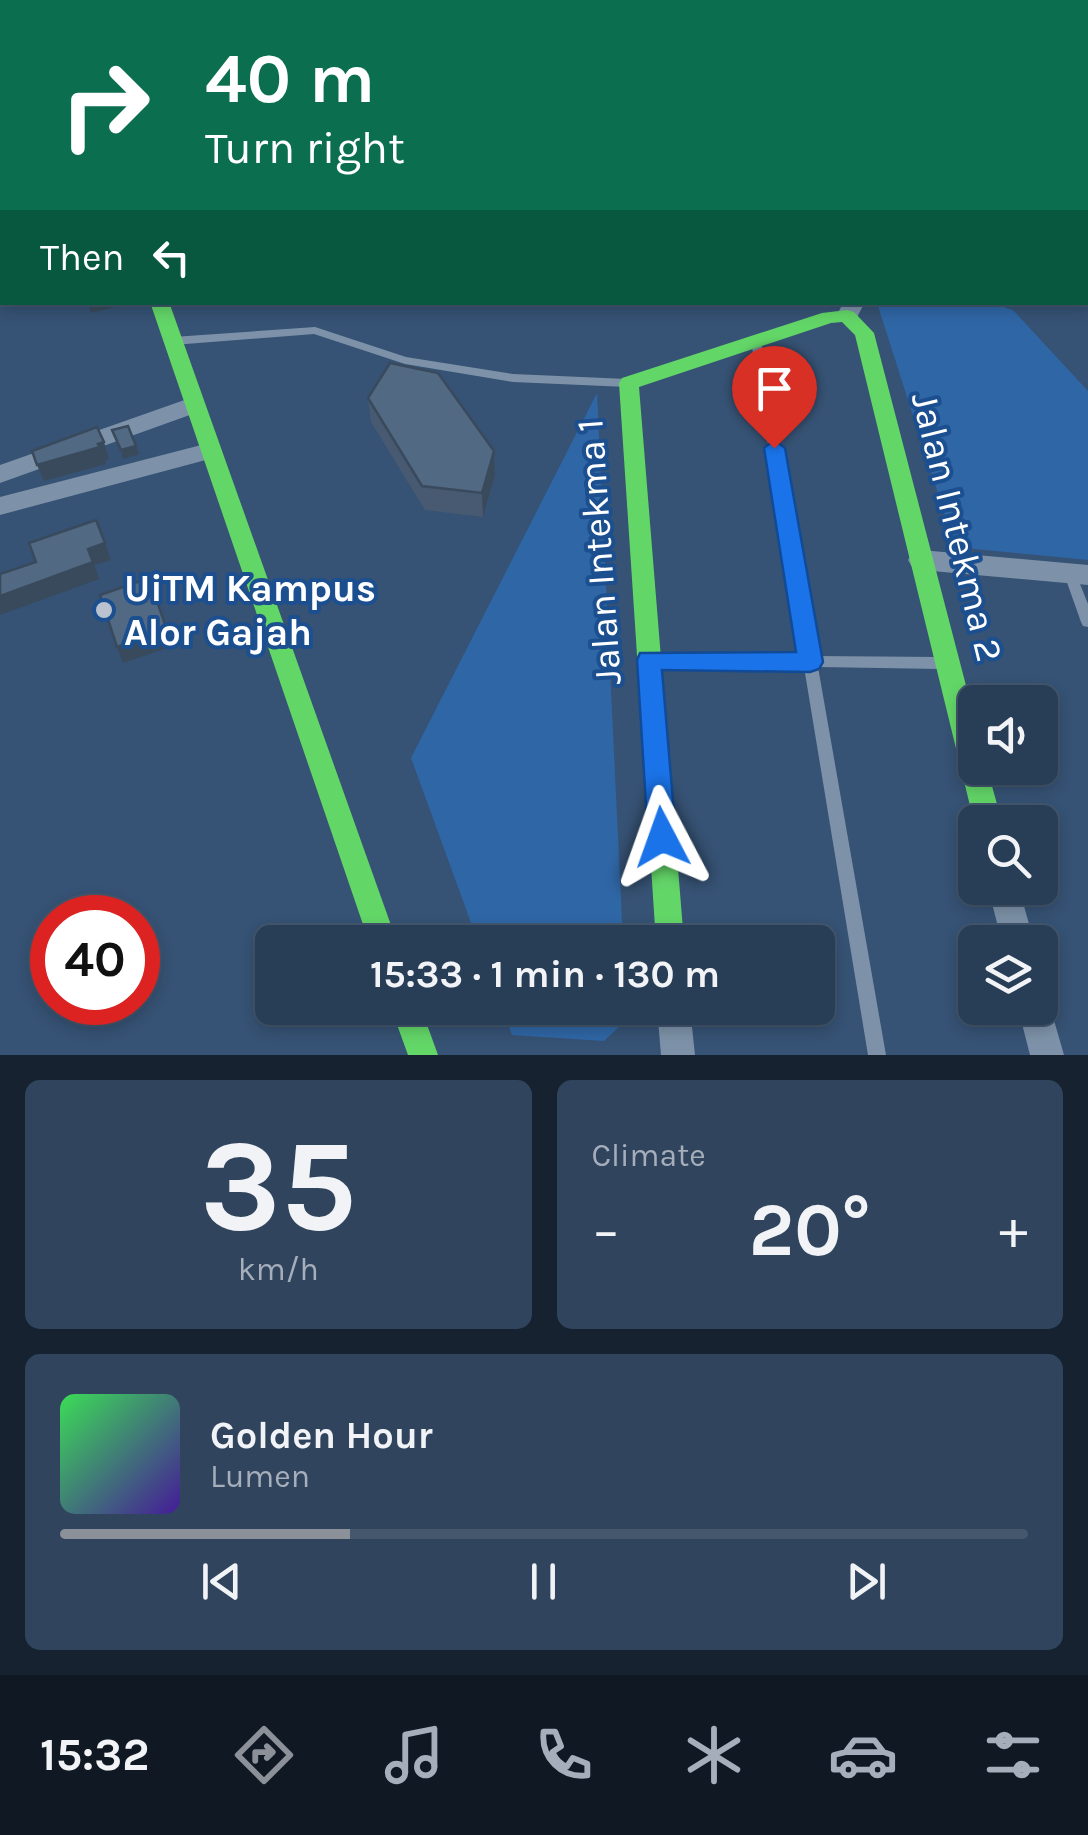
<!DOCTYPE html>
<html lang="en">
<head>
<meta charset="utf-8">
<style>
	:root { --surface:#283e57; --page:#30455d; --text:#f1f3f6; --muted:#a5aeba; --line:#44576d; --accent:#8c9099 }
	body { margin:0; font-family:Karla,sans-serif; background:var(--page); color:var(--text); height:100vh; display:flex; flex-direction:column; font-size:38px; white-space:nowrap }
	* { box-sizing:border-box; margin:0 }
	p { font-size:32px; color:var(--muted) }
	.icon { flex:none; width:55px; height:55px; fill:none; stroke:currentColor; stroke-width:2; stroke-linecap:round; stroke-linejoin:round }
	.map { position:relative; height:1055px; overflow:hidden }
	.drawer { display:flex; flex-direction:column; gap:25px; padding:25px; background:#162230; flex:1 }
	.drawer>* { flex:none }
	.hud { position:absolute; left:0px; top:0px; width:1090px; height:305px; box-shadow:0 5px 15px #0003,0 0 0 2px var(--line); background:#0b6e4f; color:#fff; overflow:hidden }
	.tools { position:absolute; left:958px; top:685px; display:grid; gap:20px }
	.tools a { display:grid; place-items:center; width:100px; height:100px; border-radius:15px; background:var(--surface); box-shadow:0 5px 15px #0003,0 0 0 2px var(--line); font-size:50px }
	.speed { position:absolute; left:30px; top:895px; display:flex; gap:20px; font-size:50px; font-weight:700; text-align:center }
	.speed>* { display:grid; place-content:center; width:130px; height:130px; border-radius:50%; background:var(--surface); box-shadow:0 5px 15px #0003,0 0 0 2px var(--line); line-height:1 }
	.speed .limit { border:15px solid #d22; background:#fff; color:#111 }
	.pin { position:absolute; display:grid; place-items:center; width:85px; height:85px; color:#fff; margin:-102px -42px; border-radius:50% 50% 50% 0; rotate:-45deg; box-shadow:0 0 10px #0007 }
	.pin .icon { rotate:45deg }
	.me { position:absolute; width:110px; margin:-55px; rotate:356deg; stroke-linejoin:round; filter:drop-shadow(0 0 8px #0008) }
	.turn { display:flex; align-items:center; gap:35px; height:210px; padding:0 40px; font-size:45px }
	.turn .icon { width:130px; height:130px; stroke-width:2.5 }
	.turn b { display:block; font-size:70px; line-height:85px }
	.then { display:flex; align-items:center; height:95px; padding:0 40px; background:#0003; gap:20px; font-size:38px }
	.big { font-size:75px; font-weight:700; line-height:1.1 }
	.drawer .card { flex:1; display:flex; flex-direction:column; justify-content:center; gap:15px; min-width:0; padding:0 35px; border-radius:15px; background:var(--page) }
	.drawer .dial { align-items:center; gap:0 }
	.dial b { font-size:130px; line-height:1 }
	.song { display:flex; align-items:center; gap:30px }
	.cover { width:120px; height:120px; border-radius:15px; background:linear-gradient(135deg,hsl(130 70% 55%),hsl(260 70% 35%)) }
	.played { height:10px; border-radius:5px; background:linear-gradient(90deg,var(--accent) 30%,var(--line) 30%) }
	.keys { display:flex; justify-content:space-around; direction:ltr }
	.heat { display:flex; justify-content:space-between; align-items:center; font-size:55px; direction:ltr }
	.drawer .tiles { flex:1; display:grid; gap:25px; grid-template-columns:1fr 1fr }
	.card:last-child { grid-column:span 2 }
	.trip { position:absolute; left:255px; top:925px; width:580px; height:100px; border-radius:15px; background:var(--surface); box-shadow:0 5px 15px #0003,0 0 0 2px var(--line); font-weight:700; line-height:100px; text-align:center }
	.dock { display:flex; height:160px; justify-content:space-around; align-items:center; background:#101923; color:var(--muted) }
	.dock .icon { width:70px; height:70px }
	.dock .current { color:var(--accent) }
	.dock b { font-size:45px; color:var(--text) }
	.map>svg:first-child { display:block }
	.green { fill:#2f66a5 }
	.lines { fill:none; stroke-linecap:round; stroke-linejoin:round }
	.lane { fill:#7d92a8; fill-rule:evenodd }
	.street { fill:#7d92a8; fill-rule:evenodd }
	.fast { fill:#63d668; fill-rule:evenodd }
	.wall { fill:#475a72 }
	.shaded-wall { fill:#394a5c }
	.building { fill:#526984; stroke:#394a5c; stroke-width:2.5 }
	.route { fill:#1a73e8; stroke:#114b97; stroke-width:2.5 }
	.poi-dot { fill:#b9c2ce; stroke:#1b4f8f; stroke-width:4 }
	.labels { text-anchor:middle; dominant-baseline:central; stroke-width:8; stroke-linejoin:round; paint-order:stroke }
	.street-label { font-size:38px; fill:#fff; stroke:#1b4f8f }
	.poi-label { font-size:38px; font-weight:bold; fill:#fff; stroke:#1b4f8f; text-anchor:start }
</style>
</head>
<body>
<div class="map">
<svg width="1088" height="1055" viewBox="0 0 1088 1055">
	<rect width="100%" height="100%" fill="#365274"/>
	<path class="green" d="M 877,303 L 991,303 L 1013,310 L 1088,391 L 1088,560 L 955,547 Z
		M 597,393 L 623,942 L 478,942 L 411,758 Z
		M 502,1008 L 626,1008 L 627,1019 L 604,1041 L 512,1035 Z"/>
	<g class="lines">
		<path class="lane" d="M 233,0 L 241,0 L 242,2 L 234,2 Z
			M 419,0 L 428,0 L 429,2 L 421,2 Z
			M 604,0 L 613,0 L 614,2 L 606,2 Z
			M 665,0 L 676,0 L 673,2 L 663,2 Z
			M 315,327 L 406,357 L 513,374 L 627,379 L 633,383 L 627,387 L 513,382 L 405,364 L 314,334 L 173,345 L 168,341 L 173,337 Z
			M 756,337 L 761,341 L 816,656 L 940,657 L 945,659 L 947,663 L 945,667 L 940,669 L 818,667 L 886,1055 L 868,1055 L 804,667 L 655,666 L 650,664 L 648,660 L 650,656 L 655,654 L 803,656 L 751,341 Z
			M 1070,569 L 1075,571 L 1076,574 L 1088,604 L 1088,627 L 1083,626 L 1081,622 L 1064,574 L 1065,571 Z"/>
		<path class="street" d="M 128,0 L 144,0 L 145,2 L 129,2 Z
			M 323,0 L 339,0 L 340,2 L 324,2 Z
			M 506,0 L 523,0 L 524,2 L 508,2 Z
			M 710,0 L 732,0 L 733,2 L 712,2 Z
			M 934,0 L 954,0 L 955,2 L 936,2 Z
			M 844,302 L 865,302 L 855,321 L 847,323 L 836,316 Z
			M 193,397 L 201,399 L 204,405 L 201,411 L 0,483 L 0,465 Z
			M 209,443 L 221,451 L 217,457 L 0,515 L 0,497 Z
			M 921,550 L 1088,565 L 1088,585 L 921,570 L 912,567 L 908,560 L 912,553 Z
			M 988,888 L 1019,888 L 1034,942 L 1002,942 Z
			M 1040,994 L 1047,996 L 1064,1055 L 1030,1055 L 1018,1008 L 1040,1008 Z
			M 657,1008 L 690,1008 L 695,1055 L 661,1055 Z"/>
		<path class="fast" d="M 49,0 L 63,0 L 64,2 L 50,2 Z
			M 150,302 L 169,302 L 397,942 L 369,942 Z
			M 847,310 L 854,312 L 874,333 L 975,720 L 975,768 L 987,768 L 1002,822 L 974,822 L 855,335 L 842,322 L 831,323 L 639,387 L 684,942 L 656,942 L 619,383 L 622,378 L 822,313 Z
			M 391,1008 L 421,1008 L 438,1055 L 408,1055 Z"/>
	</g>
	<path class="wall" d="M 368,398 L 494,451 L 495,475 L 483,517 L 425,510 L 371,422 Z"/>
	<path class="shaded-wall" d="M 87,302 L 114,302 L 115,307 L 91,313 Z
		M 104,442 L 109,459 L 105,460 L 106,464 L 44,481 L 37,465 Z
		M 136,446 L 139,454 L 123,459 L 121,450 Z
		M 494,451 L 495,475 L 483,517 L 482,493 Z
		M 105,543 L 111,560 L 94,565 L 99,579 L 0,615 L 0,596 L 88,549 Z
		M 167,630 L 173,646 L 123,663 L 117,647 Z"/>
	<path class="building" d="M 165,0 L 232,0 L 234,2 L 166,2 Z
		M 390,363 L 438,373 L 494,451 L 482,493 L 422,486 L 368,398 Z
		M 128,426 L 136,446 L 121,450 L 112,430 Z
		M 97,427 L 104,442 L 98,444 L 100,447 L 37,465 L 32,451 Z
		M 96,520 L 105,543 L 88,549 L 93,562 L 0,596 L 0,574 L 36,562 L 29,543 Z
		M 149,578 L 167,630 L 117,647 L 100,595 Z"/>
	<path class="route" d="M 774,440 L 785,448 L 823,662 L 819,669 L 810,672 L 662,670 L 676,837 L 672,846 L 662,849 L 652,846 L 648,837 L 637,660 L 640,653 L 796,652 L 764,448 Z"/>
	<circle class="poi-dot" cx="104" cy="610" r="10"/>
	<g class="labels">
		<g class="street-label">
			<text transform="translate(957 527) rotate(76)">Jalan Intekma 2</text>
			<text transform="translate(599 552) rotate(-94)">Jalan Intekma 1</text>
		</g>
		<g class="poi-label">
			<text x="124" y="588">UiTM Kampus<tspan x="124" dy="44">Alor Gajah</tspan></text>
		</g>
	</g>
</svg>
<div class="tools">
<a><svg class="icon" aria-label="sound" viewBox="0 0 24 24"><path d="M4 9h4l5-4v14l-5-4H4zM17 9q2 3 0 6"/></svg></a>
<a><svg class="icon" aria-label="search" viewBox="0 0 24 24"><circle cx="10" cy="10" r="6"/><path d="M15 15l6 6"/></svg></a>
<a><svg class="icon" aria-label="layers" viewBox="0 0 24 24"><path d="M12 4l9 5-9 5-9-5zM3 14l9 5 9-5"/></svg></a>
</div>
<div class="speed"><div class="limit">40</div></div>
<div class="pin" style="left:774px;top:448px;background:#d93025"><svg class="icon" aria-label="arrive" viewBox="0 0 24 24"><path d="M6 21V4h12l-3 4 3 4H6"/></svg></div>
<svg class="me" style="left:662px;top:837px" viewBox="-20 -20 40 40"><path d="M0-17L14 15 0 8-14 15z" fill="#1a73e8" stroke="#fff" stroke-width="4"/></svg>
<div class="trip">15:33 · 1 min · 130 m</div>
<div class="hud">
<div class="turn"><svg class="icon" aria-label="right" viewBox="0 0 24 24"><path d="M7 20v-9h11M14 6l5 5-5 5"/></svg><div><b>40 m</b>Turn right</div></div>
<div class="then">Then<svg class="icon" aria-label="left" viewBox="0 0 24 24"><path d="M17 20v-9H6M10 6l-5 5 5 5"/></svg></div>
</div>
</div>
<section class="drawer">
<div class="tiles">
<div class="card dial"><b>35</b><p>km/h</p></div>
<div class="card"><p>Climate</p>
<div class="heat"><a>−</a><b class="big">20°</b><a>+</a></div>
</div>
<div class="card">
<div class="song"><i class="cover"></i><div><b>Golden Hour</b><p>Lumen</p></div></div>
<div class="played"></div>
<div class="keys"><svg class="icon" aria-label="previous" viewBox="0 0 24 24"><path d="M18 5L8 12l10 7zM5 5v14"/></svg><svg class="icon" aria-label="pause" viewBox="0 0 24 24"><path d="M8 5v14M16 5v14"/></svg><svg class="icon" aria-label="next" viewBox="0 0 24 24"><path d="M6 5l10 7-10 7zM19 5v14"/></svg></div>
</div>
</div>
</section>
<nav class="dock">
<b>15:32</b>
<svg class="icon current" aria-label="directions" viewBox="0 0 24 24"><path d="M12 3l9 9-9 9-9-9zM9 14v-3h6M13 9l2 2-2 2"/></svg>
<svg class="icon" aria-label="music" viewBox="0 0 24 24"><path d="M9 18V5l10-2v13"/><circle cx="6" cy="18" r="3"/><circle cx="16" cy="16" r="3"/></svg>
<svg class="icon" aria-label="phone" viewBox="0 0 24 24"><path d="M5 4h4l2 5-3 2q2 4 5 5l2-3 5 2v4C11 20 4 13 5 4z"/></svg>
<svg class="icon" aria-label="climate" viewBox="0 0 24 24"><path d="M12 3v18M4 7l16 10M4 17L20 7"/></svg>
<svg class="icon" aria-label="car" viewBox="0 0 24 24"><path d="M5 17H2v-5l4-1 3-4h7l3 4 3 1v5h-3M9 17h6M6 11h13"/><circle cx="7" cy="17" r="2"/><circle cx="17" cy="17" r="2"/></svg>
<svg class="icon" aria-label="filters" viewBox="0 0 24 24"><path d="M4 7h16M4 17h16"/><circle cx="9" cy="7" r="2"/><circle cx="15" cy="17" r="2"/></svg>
</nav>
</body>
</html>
